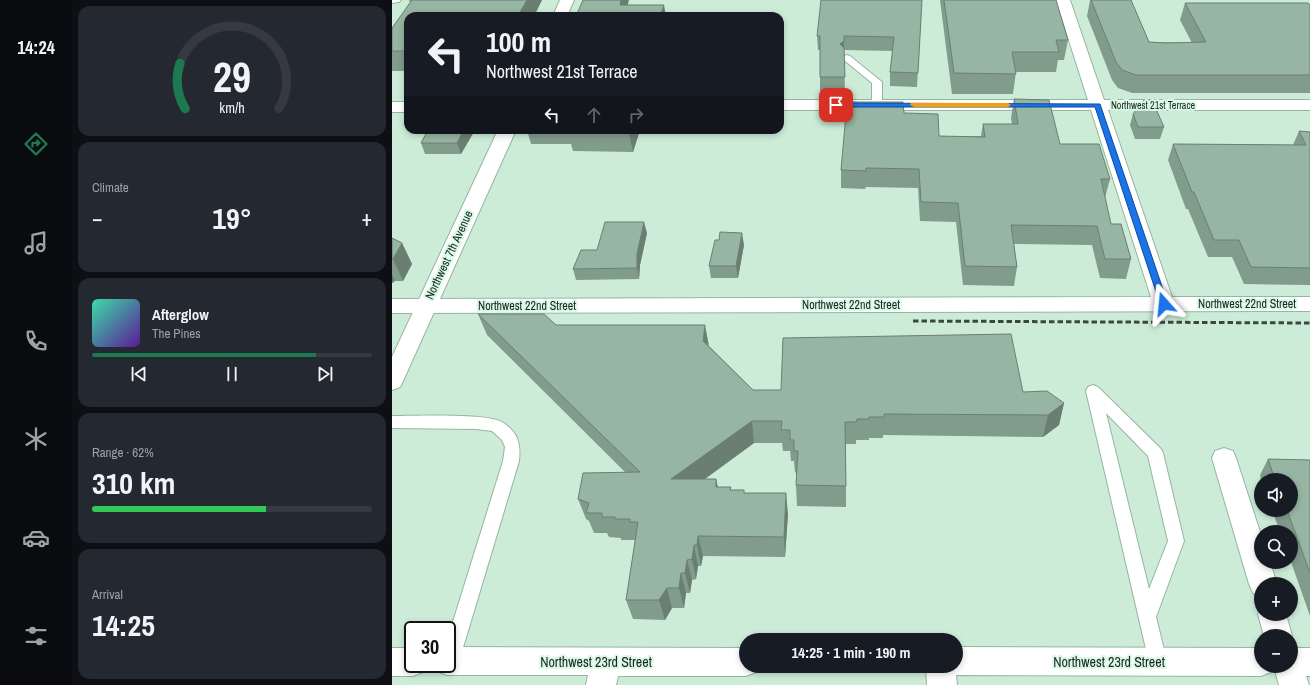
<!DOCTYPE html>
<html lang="en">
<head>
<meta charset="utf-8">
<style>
	:root { --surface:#171b24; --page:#242831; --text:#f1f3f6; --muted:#9ea1a6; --line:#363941; --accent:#1c7a50 }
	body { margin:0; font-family:"Archivo Narrow",sans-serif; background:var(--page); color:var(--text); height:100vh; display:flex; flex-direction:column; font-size:15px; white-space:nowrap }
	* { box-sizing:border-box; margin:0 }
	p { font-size:13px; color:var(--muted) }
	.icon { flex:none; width:22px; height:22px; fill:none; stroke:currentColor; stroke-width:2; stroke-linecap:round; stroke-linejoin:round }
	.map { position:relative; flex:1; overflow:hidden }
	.details { display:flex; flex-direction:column; gap:6px; padding:6px; background:#0d0f14; width:320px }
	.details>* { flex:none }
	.guide { position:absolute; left:12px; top:12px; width:380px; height:122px; border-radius:12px; box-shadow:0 2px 6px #0003; background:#171b24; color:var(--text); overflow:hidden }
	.fabs { position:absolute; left:862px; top:473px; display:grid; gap:8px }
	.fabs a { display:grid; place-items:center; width:44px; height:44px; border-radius:50%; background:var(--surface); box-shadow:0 2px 6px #0003; font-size:20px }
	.speed { position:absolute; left:12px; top:621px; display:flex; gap:8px; font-size:20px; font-weight:700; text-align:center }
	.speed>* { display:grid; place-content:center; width:52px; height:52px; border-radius:50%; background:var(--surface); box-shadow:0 2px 6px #0003; line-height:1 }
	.speed .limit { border:2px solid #111; border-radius:6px; background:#fff; color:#111 }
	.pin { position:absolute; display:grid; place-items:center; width:34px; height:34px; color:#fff; margin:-17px; border-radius:8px; box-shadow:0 2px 6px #0006 }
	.me { position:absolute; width:44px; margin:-22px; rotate:342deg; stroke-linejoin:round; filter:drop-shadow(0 0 3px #0008) }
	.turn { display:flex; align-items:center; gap:14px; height:84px; padding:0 16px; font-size:18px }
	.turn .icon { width:52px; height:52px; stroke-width:2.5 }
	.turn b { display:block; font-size:28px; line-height:34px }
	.lanes { display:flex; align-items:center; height:38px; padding:0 16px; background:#0003; justify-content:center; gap:20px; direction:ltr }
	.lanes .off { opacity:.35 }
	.big { font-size:30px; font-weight:700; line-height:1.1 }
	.details .widget { flex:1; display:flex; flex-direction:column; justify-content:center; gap:6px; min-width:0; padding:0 14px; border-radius:12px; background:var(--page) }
	.details .dial { align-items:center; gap:0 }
	.dial svg { height:104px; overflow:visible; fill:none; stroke:var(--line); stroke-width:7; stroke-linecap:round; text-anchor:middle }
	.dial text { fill:var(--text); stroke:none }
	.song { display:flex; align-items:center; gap:12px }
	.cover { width:48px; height:48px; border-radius:6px; background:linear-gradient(135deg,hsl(160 70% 55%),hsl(270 70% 35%)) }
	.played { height:4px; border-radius:2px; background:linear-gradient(90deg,var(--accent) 80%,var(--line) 80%) }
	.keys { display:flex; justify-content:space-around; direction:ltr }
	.heat { display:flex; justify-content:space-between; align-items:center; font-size:22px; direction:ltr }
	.charge { height:6px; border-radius:3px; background:linear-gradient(90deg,#34c759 62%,var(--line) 0) }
	.trip { position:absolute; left:347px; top:633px; width:224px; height:40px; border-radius:20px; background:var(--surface); box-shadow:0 2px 6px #0003; font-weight:700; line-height:40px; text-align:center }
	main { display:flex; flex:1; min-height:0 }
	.dock { display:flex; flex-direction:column; width:72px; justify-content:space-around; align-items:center; background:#090b0e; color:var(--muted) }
	.dock .icon { width:28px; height:28px }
	.dock .on { color:var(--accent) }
	.dock b { font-size:18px; color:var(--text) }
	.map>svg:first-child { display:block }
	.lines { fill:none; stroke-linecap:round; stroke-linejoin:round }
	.lane-casing { stroke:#96b4a2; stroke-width:2 }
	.street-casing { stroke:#96b4a2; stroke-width:2 }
	.primary-casing { stroke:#96b4a2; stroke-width:2 }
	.lane { fill:#fff; fill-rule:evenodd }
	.street { fill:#fff; fill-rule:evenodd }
	.primary { fill:#fff; fill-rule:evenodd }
	.rail { stroke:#3a4940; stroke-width:3; stroke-dasharray:5.5 3; stroke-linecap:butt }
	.wall { fill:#829c8c }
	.shaded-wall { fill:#6a7f72 }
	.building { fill:#97b5a3; stroke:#6a7f72 }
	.route { fill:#1a73e8; stroke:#114b97 }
	.slow { fill:#f59e0b }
	.labels { text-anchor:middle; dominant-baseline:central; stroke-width:4; stroke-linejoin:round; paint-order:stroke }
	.far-street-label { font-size:10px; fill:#1a261f; stroke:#d9f9e6 }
	.street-label { font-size:12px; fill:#1a261f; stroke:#d9f9e6 }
	.near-street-label { font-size:14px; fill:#1a261f; stroke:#d9f9e6 }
</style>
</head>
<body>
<main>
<nav class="dock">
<b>14:24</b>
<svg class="icon on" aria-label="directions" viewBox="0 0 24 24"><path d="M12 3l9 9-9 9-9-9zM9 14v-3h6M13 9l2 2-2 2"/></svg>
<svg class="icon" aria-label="music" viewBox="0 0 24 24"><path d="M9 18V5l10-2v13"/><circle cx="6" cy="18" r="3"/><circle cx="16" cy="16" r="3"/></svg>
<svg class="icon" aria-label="phone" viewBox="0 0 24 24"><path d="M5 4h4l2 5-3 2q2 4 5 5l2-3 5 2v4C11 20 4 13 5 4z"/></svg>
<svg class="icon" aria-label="climate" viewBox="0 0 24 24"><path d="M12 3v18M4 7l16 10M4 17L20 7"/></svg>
<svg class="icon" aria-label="car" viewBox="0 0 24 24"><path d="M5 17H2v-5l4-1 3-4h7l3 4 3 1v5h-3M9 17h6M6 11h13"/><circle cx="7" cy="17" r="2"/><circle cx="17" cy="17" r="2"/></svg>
<svg class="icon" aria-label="filters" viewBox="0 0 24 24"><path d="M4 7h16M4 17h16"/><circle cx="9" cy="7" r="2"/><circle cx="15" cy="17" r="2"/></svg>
</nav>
<section class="details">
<div class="widget dial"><svg viewBox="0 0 100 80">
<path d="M14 69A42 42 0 1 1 86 69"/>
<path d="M14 69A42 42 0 0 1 10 34" stroke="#1c7a50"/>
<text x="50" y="56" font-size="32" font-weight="700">29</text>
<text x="50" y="72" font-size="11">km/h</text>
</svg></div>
<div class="widget"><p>Climate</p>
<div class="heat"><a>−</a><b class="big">19°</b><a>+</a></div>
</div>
<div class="widget">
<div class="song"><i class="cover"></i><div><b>Afterglow</b><p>The Pines</p></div></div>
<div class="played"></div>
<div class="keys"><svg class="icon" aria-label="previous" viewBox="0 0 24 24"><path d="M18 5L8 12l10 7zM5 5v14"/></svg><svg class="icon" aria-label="pause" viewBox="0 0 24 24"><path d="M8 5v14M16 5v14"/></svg><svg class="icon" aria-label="next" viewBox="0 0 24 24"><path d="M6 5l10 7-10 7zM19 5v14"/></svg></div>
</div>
<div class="widget"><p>Range · 62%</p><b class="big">310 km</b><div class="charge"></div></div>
<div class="widget"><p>Arrival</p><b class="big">14:25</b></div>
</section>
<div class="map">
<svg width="918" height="685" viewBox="0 0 918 685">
	<rect width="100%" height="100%" fill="#ccecd8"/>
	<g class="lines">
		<g class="lane-casing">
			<path id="lane" d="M 0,0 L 9,0 L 7,2 L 0,3 Z
				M 455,55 L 458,56 L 490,82 L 490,105 L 489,107 L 481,107 L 480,105 L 480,83 L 452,60 L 450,58 L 452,56 Z
				M 701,385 L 706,387 L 769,449 L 771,453 L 792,541 L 764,617 L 775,662 L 773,668 L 766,671 L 759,668 L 757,662 L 694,391 L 696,387 ZM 714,413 L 756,456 L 776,541 L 757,589 Z
				M 0,416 C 21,416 95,413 110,422 C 126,432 129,444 127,461 L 67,661 L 65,667 L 58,670 L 51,667 L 50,664 L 55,664 L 55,641 L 111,461 L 113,447 L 110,440 L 100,431 L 84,429 L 0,428 Z"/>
		</g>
		<g class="street-casing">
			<path id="street" d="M 664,0 L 678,0 L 712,100 L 918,100 L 918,110 L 716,110 L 780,297 L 918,297 L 918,311 L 0,313 L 0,299 L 759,297 L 699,110 L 388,110 L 388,100 L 696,100 Z
				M 0,102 L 16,102 L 16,112 L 0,112 Z
				M 832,448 L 841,451 L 844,458 L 869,535 L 869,562 L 878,562 L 885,584 L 869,584 L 869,596 L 861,593 L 857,584 L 820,458 L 823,451 Z
				M 869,607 L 869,614 L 894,614 L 900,636 L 899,639 L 899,636 L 872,636 L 866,614 Z
				M 55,647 L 354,648 L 354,666 L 367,666 L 364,672 L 354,676 L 226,676 L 224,685 L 194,685 L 196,675 L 55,675 L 45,671 L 42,664 L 55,664 Z
				M 564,647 L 869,648 L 869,666 L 899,666 L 899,648 L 918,648 L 918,676 L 914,676 L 917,685 L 887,685 L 882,667 L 879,672 L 869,676 L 564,675 L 565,685 L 535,685 L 534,666 L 564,666 Z
				M 0,648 L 21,648 L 21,664 L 35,664 L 31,672 L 21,676 L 0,676 Z"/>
		</g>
		<g class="primary-casing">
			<path id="primary" d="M 168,0 L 182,0 L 175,16 L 161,16 Z
				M 106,130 L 124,130 L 11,381 L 8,387 L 0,390 L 0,357 Z"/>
		</g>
		<use href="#lane" class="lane"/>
		<use href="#street" class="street"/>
		<use href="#primary" class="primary"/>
		<path class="rail" d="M 521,321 L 918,323"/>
	</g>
	<path class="wall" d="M 17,0 L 150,0 L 142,16 L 16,16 L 16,71 L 0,71 L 0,28 L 18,3 Z
		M 530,0 L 525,87 L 498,86 L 498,72 L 501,51 L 452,50 L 453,91 L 428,91 L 428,50 L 426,50 L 425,36 Z
		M 548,0 L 664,0 L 676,40 L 672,60 L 666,60 L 664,72 L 624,72 L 621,94 L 560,94 Z
		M 698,0 L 739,0 L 757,42 L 800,43 L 788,20 L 793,3 L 918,5 L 918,93 L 740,93 L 726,88 L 720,80 L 695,16 Z
		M 622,99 L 668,144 L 718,179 L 713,198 L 719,224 L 739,259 L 734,279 L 708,278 L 700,245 L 622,244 L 625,267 L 622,286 L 571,285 L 564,222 L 528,221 L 526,188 L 474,187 L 473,189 L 449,188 L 449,170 L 512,113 L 547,136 L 589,136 L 591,124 L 620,124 L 619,118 Z
		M 741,114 L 772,127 L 768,139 L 743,139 L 738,125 Z
		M 83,130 L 69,154 L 33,154 L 29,143 Z
		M 135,130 L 248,130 L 241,152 L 181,151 L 179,144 L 139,144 Z
		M 907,131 L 918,132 L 918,285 L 852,284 L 840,257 L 816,257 L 796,209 L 794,209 L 776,160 L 781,144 L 901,145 Z
		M 255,233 L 248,265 L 247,279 L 184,280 L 181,269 L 205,250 Z
		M 0,238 L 10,243 L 20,264 L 11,281 L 3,281 L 0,283 Z
		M 352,245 L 346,278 L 319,278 L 317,266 Z
		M 86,314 L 317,346 L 361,390 L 631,392 L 672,403 L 667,425 L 651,437 L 491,435 L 491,438 L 477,438 L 477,440 L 464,440 L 464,444 L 454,444 L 454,507 L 405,506 L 404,485 L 404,472 L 403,473 L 402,461 L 399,461 L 398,451 L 391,451 L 390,443 L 362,443 L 313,479 L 324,479 L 326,487 L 339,487 L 339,490 L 353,493 L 396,514 L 393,557 L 311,556 L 309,566 L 306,566 L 304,579 L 300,580 L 298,593 L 294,593 L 292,608 L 280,608 L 273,620 L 241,619 L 234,600 L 243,540 L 229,540 L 229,538 L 217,537 L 215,533 L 202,533 L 197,521 L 194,519 L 186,499 L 233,472 L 95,335 Z
		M 876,459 L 918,461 L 918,616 L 899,562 L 899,532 L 888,532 L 880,510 L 899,510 L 899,480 L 869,480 L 868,475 Z"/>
	<path class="shaded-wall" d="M 135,0 L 150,0 L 142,16 L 126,16 Z
		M 229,0 L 237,0 L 233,16 L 228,5 Z
		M 272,5 L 274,16 L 268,16 Z
		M 452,41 L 452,54 L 448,44 Z
		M 72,130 L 83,130 L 69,154 L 65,143 Z
		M 238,130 L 248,130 L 241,152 L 237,133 Z
		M 252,222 L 255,233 L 248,265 L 247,279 L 245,268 L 245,254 Z
		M 350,233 L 352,245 L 346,278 L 344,266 Z
		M 10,243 L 20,264 L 11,281 L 1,259 Z
		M 0,274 L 3,281 L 0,283 Z
		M 313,325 L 317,346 L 311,341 Z
		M 672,403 L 667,425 L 651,437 L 656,415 Z
		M 360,421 L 362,443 L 284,500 L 279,479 Z
		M 324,479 L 328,500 L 324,487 Z
		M 394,493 L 396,514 L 393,557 L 392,537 Z
		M 306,536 L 311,556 L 309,566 L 305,545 Z
		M 302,545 L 306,566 L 304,579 L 300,559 Z
		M 295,560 L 300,580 L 298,593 L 293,573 Z
		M 289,573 L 294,593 L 292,608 L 287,588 Z
		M 275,588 L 280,608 L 273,620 L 267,600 Z"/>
	<path class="building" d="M 20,0 L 135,0 L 126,16 L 16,16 L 16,51 L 0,51 L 0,28 Z
		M 191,0 L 229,0 L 228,5 L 272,5 L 268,16 L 184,16 Z
		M 429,0 L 530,0 L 526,73 L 498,72 L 502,37 L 452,36 L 452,41 L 448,44 L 452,48 L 453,77 L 428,77 L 428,36 L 425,36 Z
		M 552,0 L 664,0 L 676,40 L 664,40 L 667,52 L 620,52 L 624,74 L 562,73 Z
		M 699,0 L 739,0 L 757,42 L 773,43 L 814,42 L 793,3 L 916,3 L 918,5 L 918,75 L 744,75 L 730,70 L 724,62 Z
		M 622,99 L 657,100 L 668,144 L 707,144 L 718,179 L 709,179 L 719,224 L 729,224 L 739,259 L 713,259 L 705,226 L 619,225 L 625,267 L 573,266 L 566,203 L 529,202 L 527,169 L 474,168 L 474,171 L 449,170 L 455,102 L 511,102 L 512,113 L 546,114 L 547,136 L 593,137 L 591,124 L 626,124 Z
		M 752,100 L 760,100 L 772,127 L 746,127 L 741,114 Z
		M 36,130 L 72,130 L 65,143 L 29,143 Z
		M 177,130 L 238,130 L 237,133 L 176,132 Z
		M 907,131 L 918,132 L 918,268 L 859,267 L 847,240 L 822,240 L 802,192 L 800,192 L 781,144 L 914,145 Z
		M 213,222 L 252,222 L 245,254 L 245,268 L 181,269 L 189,250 L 205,250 Z
		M 328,232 L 350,233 L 344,266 L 317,266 L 323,240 L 327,240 Z
		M 0,238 L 10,243 L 1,259 L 0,259 Z
		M 86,314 L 152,314 L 164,325 L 313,325 L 311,341 L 361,390 L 389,390 L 391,338 L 619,334 L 631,392 L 655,391 L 672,403 L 656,415 L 492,414 L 492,417 L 477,417 L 477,419 L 465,419 L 464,422 L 453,422 L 454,486 L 404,485 L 406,451 L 402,451 L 402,440 L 398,440 L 398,430 L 389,430 L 390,421 L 360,421 L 279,479 L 324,479 L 324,487 L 339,487 L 338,490 L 352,490 L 352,493 L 394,493 L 392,537 L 306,536 L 305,545 L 302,545 L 300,559 L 295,560 L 293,573 L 289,573 L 287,588 L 275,588 L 267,600 L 234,600 L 246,522 L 238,522 L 238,519 L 223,519 L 223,517 L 210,517 L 210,513 L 194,513 L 197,503 L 186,499 L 191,473 L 248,472 Z
		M 876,459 L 918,460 L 918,573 L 895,510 L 899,510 L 899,480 L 883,480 Z"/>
	<path class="route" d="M 441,103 L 708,104 L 776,304 L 775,306 L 772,307 L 768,304 L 703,107 L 444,107 L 441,106 Z"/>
	<path class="slow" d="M 519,103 L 616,103 L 619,105 L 616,107 L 522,107 L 518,105 Z"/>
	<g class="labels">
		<g class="far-street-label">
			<text x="761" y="105">Northwest 21st Terrace</text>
		</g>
		<g class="street-label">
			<text transform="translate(57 255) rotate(-65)">Northwest 7th Avenue</text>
			<text x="855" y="304">Northwest 22nd Street</text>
			<text x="459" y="305">Northwest 22nd Street</text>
			<text x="135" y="306">Northwest 22nd Street</text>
		</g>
		<g class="near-street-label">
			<text x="204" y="662">Northwest 23rd Street</text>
			<text x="717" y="662">Northwest 23rd Street</text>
		</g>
	</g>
</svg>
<div class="fabs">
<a><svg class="icon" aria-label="sound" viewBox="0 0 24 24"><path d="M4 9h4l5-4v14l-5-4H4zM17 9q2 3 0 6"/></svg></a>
<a><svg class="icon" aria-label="search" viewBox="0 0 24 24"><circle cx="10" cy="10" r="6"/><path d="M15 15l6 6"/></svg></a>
<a>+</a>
<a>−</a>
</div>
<div class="speed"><div class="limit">30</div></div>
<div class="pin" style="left:444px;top:105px;background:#d93025"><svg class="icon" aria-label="arrive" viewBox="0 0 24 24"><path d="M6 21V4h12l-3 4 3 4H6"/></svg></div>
<svg class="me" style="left:772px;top:304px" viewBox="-20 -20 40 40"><path d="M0-17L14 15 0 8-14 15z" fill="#1a73e8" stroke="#fff" stroke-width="4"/></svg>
<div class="trip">14:25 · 1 min · 190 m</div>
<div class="guide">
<div class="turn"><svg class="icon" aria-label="left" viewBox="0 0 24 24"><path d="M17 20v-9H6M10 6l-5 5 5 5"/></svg><div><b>100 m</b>Northwest 21st Terrace</div></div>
<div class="lanes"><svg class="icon" aria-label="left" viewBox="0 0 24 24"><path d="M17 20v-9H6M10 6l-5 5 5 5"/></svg><svg class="icon off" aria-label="ahead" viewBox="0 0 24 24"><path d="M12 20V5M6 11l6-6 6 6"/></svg><svg class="icon off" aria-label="right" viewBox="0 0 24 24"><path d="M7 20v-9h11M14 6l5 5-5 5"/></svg></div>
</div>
</div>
</main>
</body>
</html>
